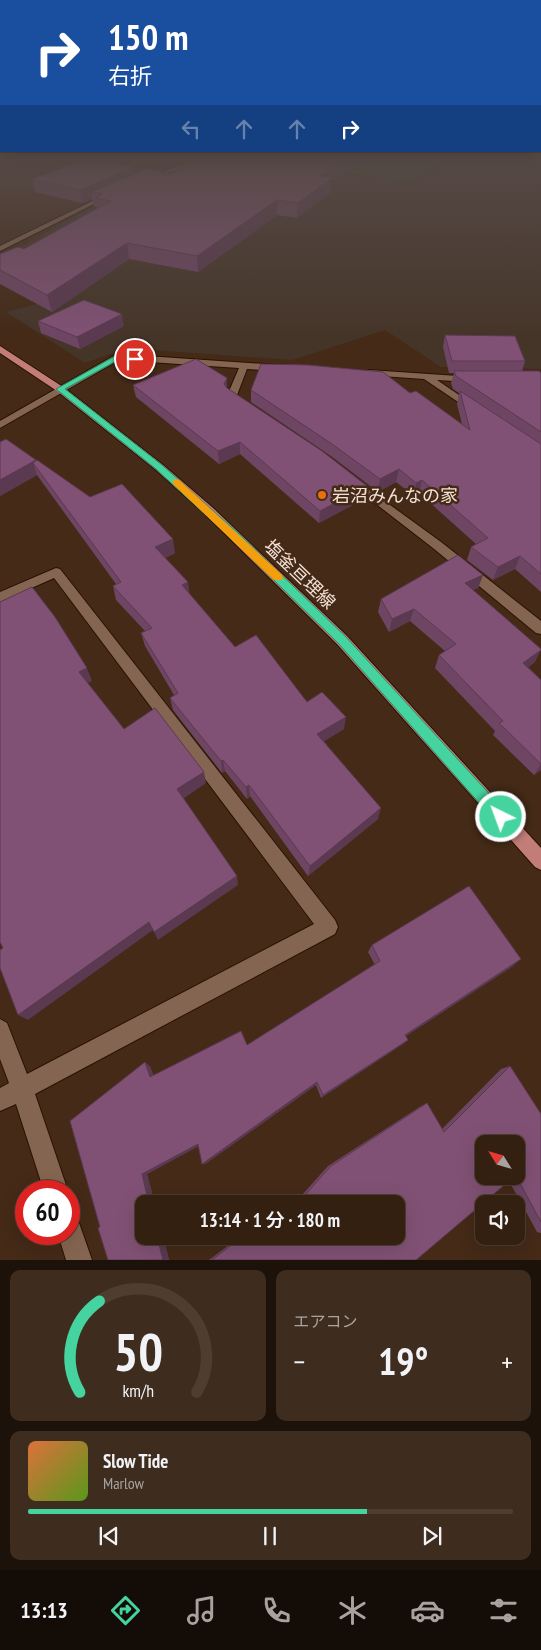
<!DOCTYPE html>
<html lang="ja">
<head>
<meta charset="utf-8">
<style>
	:root { --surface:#332011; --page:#3e2d1f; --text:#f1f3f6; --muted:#a9a39f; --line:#4e3e31; --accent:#45d49f }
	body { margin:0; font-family:"PT Sans Narrow","Noto Sans JP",sans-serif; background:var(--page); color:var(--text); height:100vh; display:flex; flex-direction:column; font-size:19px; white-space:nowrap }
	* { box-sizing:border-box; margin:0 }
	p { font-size:16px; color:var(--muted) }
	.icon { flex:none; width:28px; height:28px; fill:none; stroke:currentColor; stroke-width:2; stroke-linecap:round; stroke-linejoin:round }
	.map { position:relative; height:1260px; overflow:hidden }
	.drawer { display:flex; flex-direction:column; gap:10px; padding:10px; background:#1c1209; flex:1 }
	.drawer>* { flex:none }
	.guide { position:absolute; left:0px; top:0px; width:541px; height:152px; box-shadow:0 5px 20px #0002,0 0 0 1px var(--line); background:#1a4fa0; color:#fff; overflow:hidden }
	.needle { width:32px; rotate:307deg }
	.tools { position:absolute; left:475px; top:1135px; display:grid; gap:10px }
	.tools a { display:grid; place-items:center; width:50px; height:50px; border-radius:10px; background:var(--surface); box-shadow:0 5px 20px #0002,0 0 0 1px var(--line); font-size:25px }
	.speed { position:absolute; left:15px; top:1180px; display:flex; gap:10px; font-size:25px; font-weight:700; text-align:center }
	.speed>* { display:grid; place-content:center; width:65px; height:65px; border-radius:50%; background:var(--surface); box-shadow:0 5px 20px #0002,0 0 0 1px var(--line); line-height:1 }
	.speed .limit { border:8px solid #d22; background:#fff; color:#111 }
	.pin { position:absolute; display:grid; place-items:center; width:42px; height:42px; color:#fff; margin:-21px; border:2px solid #fff; border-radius:50%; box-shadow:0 1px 5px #0007 }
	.me { position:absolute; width:55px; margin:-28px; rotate:318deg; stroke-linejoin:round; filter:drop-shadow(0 0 4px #0008) }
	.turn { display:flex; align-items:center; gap:18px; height:105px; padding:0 25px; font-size:22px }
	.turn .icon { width:65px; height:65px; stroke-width:2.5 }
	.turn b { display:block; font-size:35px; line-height:42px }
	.lanes { display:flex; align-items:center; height:48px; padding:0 25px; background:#0003; justify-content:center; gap:25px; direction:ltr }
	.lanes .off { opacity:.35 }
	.big { font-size:38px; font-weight:600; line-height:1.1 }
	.drawer .card { flex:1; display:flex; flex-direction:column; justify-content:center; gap:8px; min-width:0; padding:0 18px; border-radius:10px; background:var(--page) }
	.drawer .dial { align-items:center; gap:0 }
	.dial svg { height:130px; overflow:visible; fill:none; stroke:var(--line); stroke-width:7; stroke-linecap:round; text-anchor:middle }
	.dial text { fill:var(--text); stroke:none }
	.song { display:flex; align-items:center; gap:15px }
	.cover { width:60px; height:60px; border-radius:8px; background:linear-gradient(135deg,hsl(20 70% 55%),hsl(90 70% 35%)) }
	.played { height:5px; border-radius:2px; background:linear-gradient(90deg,var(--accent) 70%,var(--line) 70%) }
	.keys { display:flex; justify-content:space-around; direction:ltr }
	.heat { display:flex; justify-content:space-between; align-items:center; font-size:28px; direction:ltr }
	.drawer .tiles { flex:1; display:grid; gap:10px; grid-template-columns:1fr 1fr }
	.card:last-child { grid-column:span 2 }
	.trip { position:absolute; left:135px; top:1195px; width:270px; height:50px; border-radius:10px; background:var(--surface); box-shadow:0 5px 20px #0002,0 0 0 1px var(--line); font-weight:600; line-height:50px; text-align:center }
	.dock { display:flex; height:80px; justify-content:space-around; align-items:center; background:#140d07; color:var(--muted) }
	.dock .icon { width:35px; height:35px }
	.dock .current { color:var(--accent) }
	.dock b { font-size:22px; color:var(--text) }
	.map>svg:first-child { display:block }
	.industrial { fill:#453529 }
	.green { fill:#30491b }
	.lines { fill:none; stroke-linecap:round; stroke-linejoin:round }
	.minor-casing { stroke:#2a1201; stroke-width:2 }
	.primary-casing { stroke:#2a1201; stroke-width:2 }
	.minor { fill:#846551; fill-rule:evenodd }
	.primary { fill:#c27d78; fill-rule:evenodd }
	.wall { fill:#6e4664 }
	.shaded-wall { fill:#5a3951 }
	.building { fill:#805174; stroke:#5a3951 }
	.route { fill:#45d49f; stroke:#2d8a67 }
	.slow { fill:#f59e0b }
	.food-dot { fill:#e8710a; stroke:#442a17; stroke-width:2 }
	.labels { text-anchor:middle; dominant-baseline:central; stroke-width:5; stroke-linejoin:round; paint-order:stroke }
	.poi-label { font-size:18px; fill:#f3e1d6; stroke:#442a17; text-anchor:start }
	.street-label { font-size:18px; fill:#f3e1d6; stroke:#442a17 }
</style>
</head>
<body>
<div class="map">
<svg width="541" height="1260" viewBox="0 0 541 1260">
	<rect width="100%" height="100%" fill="#442a17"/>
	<path class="industrial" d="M 215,159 L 229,159 L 414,183 L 455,159 L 541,159 L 541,369 L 441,367 L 385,330 L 292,360 L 127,348 L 85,363 L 6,312 L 85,291 L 4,256 L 91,207 L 128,191 Z"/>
	<path class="green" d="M 234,159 L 445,159 L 412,182 Z"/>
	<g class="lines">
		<g class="minor-casing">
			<path id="minor" d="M 198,159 L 205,159 L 149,180 L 144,179 Z
				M 107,194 L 112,195 L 0,251 L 0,246 Z
				M 117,354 L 278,365 L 283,368 L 278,371 L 247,369 L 237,395 L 248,404 L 243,407 L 227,396 L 239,368 L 119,360 L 0,428 L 0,421 Z
				M 369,370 L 473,377 L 475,379 L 470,382 L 437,380 L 478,408 L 476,410 L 470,410 L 424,379 L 366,375 L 364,373 Z
				M 353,478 L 441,542 L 541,621 L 541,634 L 536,633 L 433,548 L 349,483 L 347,481 Z
				M 56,568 L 60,569 L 335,920 L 338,927 L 335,934 L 35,1094 L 68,1191 L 44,1191 L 16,1104 L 0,1111 L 0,1088 L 9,1083 L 0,1059 L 0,1019 L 7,1023 L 27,1074 L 314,924 L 54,578 L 0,602 L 0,592 Z
				M 69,1217 L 78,1220 L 92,1260 L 66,1260 L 58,1234 L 69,1234 Z"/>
		</g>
		<g class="primary-casing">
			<path id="primary" d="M 0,346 L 63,387 L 163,465 L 213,508 L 347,636 L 541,848 L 541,870 L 535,867 L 337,644 L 205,514 L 155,469 L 57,391 L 0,353 Z"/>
		</g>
		<use href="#minor" class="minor"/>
		<use href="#primary" class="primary"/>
	</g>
	<path class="wall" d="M 257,159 L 361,159 L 331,181 L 331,192 L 297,218 L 277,215 L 198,272 L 129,259 L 52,312 L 0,284 L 0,254 L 24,249 L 97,208 L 97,207 L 94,206 L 92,199 L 82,203 L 35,192 L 32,179 L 135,174 L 171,174 L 249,163 Z
		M 38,321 L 124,326 L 80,349 L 41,333 Z
		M 445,335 L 525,361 L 522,371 L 541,373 L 541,592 L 515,569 L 493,580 L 467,560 L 471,547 L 476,544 L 419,493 L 414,496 L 396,482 L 378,492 L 331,456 L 251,402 L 251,390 L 410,393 L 462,424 L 457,404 L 459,393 L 453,389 L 451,383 L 454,373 L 449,373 L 443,347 Z
		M 227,378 L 227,388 L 366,498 L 319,523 L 240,454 L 219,464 L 136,397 L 133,385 Z
		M 0,442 L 90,497 L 175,553 L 165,558 L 189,593 L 235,647 L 344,729 L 324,741 L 378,819 L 308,876 L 250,796 L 247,799 L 225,771 L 222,773 L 173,710 L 170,698 L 174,695 L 145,646 L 141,633 L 145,631 L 116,600 L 113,586 L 116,584 L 37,475 L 0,496 Z
		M 483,575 L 478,588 L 473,590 L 535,662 L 528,667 L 541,680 L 541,770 L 534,775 L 493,735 L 495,731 L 435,668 L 439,655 L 445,651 L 410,621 L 389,632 L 378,612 L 381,599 Z
		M 372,945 L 513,966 L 406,1036 L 408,1040 L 403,1044 L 321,1098 L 316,1085 L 205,1164 L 198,1146 L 147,1174 L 155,1204 L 144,1204 L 144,1236 L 163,1236 L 169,1260 L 100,1227 L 150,1066 L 153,1075 L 247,1045 L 375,965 L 368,952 Z
		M 510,1066 L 541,1114 L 541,1233 L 537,1232 L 509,1181 L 416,1260 L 209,1260 L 241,1236 L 396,1236 L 396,1204 L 294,1204 L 328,1166 L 421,1106 L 427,1103 L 442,1129 L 501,1069 Z"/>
	<path class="shaded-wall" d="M 345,159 L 361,159 L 331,181 L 331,192 L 297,218 L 298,203 L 320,176 Z
		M 134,167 L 135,180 L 91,192 L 92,199 L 82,203 L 80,190 Z
		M 277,200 L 277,215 L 198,272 L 197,256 Z
		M 127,243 L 129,259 L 52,312 L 47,295 Z
		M 122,314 L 124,326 L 80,349 L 77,337 Z
		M 227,378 L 227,390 L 224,384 Z
		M 240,442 L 240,454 L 219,464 L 218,451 Z
		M 36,460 L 33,463 L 37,475 L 0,496 L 0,480 Z
		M 399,469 L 396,482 L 378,492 L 380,479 Z
		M 422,480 L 419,493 L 414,496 L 416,483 Z
		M 367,486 L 366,498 L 319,523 L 320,511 Z
		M 173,539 L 175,553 L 158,561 L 155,547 Z
		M 520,556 L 515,569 L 493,580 L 498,567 Z
		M 483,575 L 478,588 L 460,596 L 465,583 Z
		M 188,582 L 190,596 L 182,585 Z
		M 414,609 L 410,621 L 389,632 L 392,619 Z
		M 541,650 L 535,662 L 517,676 L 523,663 Z
		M 87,668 L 92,681 L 84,685 L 79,672 Z
		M 346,717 L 344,729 L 316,746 L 317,734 Z
		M 223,760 L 225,771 L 222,773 L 221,761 Z
		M 541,764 L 541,770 L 534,775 Z
		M 204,772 L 206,783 L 180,801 L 177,789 Z
		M 249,785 L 250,796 L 247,799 L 246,787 Z
		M 381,808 L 378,819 L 308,876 L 310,866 Z
		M 237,876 L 238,885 L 158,940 L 154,932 Z
		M 149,922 L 153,930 L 28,1020 L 18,1015 Z
		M 521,959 L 513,966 L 400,1040 L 405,1035 Z
		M 408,1040 L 403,1044 L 321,1098 L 323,1095 Z
		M 145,1062 L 150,1066 L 155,1080 L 150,1077 Z
		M 317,1082 L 316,1085 L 205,1164 L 202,1164 Z
		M 198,1144 L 201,1145 L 147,1174 L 155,1204 L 149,1204 L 142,1174 Z
		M 157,1236 L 163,1236 L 169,1260 L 163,1260 Z"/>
	<path class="building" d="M 89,159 L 134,167 L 80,190 L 32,179 Z
		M 257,159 L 345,159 L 320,176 L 332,178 L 298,203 L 277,200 L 197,256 L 127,243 L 47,295 L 0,270 L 0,254 L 18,247 L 24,249 L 111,201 L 96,198 L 102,194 L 91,192 L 146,169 L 171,174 L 198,160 L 233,165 L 239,162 L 249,163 Z
		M 84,300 L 122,314 L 77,337 L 38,321 Z
		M 445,335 L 515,336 L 525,361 L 452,361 Z
		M 196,359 L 227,378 L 224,384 L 227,388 L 322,451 L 367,486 L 320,511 L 240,442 L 218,451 L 133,385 Z
		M 261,364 L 308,365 L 383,372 L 410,393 L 416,391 L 470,430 L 460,391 L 541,444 L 541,574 L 520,556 L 498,567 L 471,547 L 488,538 L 422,480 L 416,483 L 399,469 L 380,479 L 332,444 L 251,390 Z
		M 454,371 L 539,371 L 541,373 L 541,432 L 456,376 Z
		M 6,439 L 36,460 L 0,480 L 0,442 Z
		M 37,460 L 90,497 L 122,484 L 173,539 L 155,547 L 188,582 L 182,585 L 235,647 L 256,635 L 307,702 L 322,692 L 346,717 L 317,734 L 381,808 L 310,866 L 249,785 L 246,787 L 223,760 L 221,761 L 170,698 L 178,693 L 141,633 L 152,628 L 113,586 L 121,582 L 33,463 Z
		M 458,555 L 483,575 L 465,583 L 541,649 L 541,650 L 523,663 L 541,680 L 541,764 L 499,723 L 503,721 L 439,655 L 456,644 L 414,609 L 392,619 L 381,599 Z
		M 32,587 L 55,617 L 87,668 L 79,672 L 124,729 L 155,708 L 204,772 L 177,789 L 237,876 L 154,932 L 149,922 L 18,1015 L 0,968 L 0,950 L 3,948 L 0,942 L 0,602 Z
		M 469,886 L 521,959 L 405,1035 L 408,1040 L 323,1095 L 317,1082 L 202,1164 L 198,1144 L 142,1174 L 149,1204 L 144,1204 L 144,1236 L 157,1236 L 163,1260 L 108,1260 L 98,1228 L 100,1227 L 70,1121 L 145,1062 L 150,1077 L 241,1031 L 247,1045 L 380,961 L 372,945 Z
		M 510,1066 L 541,1114 L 541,1222 L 516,1176 L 516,1144 L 484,1144 L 484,1176 L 515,1176 L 416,1260 L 212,1260 L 243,1236 L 396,1236 L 396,1204 L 297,1204 L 331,1166 L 427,1103 L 444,1132 Z"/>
	<linearGradient id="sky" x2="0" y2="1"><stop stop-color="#25170d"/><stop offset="0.47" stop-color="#564a47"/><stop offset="1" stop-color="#564a47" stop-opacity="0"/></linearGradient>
	<rect width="541" height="335" fill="url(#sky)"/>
	<path class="route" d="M 117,355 L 135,356 L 139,359 L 135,361 L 118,360 L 65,389 L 162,465 L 239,534 L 346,637 L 506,812 L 508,817 L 506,822 L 501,824 L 496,822 L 338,643 L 232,539 L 156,469 L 56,389 Z"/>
	<path class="slow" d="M 176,479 L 179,480 L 282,575 L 283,578 L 282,580 L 274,580 L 173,484 L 173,480 Z"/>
	<circle class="food-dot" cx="322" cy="495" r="5"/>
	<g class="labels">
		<g class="poi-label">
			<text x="332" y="495">岩沼みんなの家</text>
		</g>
		<g class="street-label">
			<text transform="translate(300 574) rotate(44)">塩釜亘理線</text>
		</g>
	</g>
</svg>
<div class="tools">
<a><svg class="needle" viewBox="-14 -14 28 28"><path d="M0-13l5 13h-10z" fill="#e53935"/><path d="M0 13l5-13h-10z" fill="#a9a39f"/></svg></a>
<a><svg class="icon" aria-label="sound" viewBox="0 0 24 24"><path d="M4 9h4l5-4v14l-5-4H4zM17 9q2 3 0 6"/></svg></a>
</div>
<div class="speed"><div class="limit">60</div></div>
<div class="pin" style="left:135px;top:359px;background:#d93025"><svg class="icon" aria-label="arrive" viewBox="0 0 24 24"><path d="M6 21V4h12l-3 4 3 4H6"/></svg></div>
<svg class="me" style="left:501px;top:817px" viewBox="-20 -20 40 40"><circle r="17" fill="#45d49f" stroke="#fff" stroke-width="3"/><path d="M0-11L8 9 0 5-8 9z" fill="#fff"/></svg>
<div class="trip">13:14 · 1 分 · 180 m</div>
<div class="guide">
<div class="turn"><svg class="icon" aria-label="right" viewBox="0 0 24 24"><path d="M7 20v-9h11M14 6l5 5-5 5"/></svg><div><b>150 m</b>右折</div></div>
<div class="lanes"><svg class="icon off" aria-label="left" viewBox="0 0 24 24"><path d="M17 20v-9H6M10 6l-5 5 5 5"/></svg><svg class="icon off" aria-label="ahead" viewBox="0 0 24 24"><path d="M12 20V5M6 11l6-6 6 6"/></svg><svg class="icon off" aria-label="ahead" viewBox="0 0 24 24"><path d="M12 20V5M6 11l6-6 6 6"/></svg><svg class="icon" aria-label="right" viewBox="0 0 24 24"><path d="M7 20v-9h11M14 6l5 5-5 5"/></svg></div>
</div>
</div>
<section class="drawer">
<div class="tiles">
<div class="card dial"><svg viewBox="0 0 100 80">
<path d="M14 69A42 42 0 1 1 86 69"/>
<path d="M14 69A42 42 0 0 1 26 13" stroke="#45d49f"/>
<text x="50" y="56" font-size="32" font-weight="700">50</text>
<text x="50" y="72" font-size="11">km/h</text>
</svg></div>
<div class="card"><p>エアコン</p>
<div class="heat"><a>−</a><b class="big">19°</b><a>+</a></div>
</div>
<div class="card">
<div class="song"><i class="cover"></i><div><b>Slow Tide</b><p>Marlow</p></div></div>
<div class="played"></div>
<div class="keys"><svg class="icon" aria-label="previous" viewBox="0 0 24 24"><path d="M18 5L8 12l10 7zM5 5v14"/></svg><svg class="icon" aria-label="pause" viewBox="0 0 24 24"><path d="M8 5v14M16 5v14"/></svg><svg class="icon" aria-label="next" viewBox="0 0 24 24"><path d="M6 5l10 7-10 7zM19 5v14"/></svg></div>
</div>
</div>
</section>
<nav class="dock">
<b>13:13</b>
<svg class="icon current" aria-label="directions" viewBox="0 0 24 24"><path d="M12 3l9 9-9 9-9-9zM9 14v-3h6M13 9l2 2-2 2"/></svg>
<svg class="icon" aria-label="music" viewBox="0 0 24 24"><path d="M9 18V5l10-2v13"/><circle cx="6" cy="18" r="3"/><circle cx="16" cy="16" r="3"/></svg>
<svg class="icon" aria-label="phone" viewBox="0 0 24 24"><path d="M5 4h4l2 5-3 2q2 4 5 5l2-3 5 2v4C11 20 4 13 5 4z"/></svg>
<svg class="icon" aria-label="climate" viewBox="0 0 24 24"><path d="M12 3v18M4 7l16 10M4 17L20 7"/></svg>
<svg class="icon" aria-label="car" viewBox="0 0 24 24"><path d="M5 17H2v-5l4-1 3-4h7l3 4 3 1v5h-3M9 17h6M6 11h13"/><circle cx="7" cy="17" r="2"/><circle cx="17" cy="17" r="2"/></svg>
<svg class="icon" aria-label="filters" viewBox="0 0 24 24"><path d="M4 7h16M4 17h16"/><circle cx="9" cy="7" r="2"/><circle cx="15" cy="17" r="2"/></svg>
</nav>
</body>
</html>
